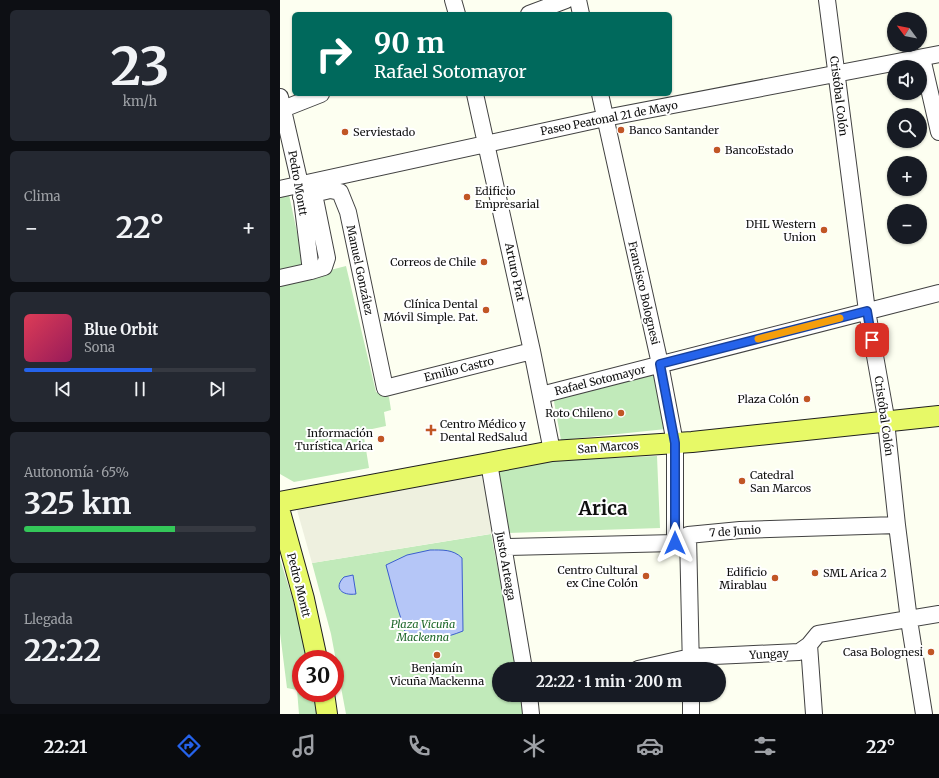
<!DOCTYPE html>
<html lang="es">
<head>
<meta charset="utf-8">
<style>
	:root { --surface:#171b24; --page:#242831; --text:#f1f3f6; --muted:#9ea1a6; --line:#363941; --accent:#2563eb }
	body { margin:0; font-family:Merriweather,serif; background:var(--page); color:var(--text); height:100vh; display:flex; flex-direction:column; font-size:15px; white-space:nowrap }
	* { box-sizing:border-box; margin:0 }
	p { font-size:13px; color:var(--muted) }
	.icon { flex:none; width:22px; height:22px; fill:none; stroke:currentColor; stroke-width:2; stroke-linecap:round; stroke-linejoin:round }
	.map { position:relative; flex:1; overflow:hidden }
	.details { display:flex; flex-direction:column; gap:10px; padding:10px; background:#0d0f14; width:280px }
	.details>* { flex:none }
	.hud { position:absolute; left:12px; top:12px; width:380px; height:84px; border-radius:6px; box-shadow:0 1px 3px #0004; background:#00695c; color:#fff; overflow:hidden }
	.needle { width:26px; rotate:302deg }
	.tools { position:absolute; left:607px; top:12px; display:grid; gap:8px }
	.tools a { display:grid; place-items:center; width:40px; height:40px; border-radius:50%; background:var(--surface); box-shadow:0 1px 3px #0004; font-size:20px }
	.speed { position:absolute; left:12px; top:650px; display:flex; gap:8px; font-size:20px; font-weight:700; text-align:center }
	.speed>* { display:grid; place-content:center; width:52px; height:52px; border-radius:50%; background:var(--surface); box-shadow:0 1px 3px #0004; line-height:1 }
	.speed .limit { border:6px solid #d22; background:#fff; color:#111 }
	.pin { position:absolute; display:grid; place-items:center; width:34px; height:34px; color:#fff; margin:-17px; border-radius:8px; box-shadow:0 2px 6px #0006 }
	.me { position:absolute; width:44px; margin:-22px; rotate:0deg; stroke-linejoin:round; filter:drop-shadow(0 0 3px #0008) }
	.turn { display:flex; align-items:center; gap:14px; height:84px; padding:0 16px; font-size:18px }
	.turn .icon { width:52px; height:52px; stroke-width:2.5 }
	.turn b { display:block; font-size:28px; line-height:34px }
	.big { font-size:30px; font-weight:700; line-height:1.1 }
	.details .widget { flex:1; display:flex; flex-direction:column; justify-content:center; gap:6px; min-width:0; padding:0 14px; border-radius:6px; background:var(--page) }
	.details .dial { align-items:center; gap:0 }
	.dial b { font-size:52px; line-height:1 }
	.song { display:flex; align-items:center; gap:12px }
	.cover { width:48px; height:48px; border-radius:6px; background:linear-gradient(135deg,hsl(350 70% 55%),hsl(330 70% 35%)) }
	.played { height:4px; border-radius:2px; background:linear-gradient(90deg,var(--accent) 55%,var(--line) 55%) }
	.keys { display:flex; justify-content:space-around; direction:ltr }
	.heat { display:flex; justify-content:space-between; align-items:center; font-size:22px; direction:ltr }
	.charge { height:6px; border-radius:3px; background:linear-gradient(90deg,#34c759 65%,var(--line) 0) }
	.trip { position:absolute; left:212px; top:662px; width:234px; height:40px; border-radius:20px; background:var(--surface); box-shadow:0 1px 3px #0004; font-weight:700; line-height:40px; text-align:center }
	.dock { display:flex; height:64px; justify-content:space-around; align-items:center; background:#090b0e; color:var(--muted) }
	.dock .icon { width:28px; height:28px }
	.dock .active { color:var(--accent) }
	.dock b { font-size:18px; color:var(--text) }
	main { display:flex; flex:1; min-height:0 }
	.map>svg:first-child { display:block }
	.green { fill:#c1eaba }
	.plaza { fill:#eef0df }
	.water { fill:#b5c6f7; stroke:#3b5ece }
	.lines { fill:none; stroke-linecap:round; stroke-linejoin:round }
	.minor-casing { stroke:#424242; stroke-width:18 }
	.major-casing { stroke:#202020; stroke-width:22 }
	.minor { stroke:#fff; stroke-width:16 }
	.major { stroke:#e7f967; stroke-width:20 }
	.route-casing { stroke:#184099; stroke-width:10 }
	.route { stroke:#2563eb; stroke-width:7 }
	.slow { stroke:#f59e0b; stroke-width:7 }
	.poi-dot { fill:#c15625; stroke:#fff; stroke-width:1.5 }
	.labels { text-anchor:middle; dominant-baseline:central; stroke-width:4; stroke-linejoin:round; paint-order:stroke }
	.street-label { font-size:11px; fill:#0f0f0f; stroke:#fff }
	.poi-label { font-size:11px; fill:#0f0f0f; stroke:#fff; text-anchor:end }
	.park-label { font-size:11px; font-style:italic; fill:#1e682a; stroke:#fff }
	.town-label { font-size:19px; font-weight:bold; fill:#0f0f0f; stroke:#fff }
</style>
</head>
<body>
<main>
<section class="details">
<div class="widget dial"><b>23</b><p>km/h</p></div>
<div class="widget"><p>Clima</p>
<div class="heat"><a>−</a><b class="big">22°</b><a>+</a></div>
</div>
<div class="widget">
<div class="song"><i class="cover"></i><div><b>Blue Orbit</b><p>Sona</p></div></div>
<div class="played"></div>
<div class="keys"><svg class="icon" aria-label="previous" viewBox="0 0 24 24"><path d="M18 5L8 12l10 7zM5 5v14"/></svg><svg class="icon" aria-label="pause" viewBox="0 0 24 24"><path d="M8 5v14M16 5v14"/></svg><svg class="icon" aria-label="next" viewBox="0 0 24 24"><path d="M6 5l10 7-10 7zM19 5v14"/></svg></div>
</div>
<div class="widget"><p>Autonomía · 65%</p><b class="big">325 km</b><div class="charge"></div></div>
<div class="widget"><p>Llegada</p><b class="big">22:22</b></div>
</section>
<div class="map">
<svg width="659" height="714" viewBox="0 0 659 714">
	<rect width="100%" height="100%" fill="#fdfff1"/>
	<path class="green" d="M 8,190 L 24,265 L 0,270 L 0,192 Z
		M 66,266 L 96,392 L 109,397 L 111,410 L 104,412 L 106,426 L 83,431 L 89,468 L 14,482 L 0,474 L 0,283 Z
		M 379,374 L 386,429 L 281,440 L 273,396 Z
		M 377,456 L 380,528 L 226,533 L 216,471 L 274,460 Z
		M 211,534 L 238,669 L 219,669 L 219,695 L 243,695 L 246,714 L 66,714 L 51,634 L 32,563 Z
		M 0,559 L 24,636 L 28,659 L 21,659 L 21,693 L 34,693 L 38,714 L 19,714 L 17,690 L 7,688 L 0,633 Z"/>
	<path class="plaza" d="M 206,473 L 216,533 L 32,563 L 17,510 Z"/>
	<path class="water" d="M 150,550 C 162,550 173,549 182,558 L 183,631 C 165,638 146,643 127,638 L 117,606 L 106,565 L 127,555 Z
		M 73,575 L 76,594 C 62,596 53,588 64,577 Z"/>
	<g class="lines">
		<g class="minor-casing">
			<path id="minor" d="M 173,0 L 177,14
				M 298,0 L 301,14
				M 547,0 L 587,311 L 605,412 L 617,525 L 629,620 L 644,714
				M 249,14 L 286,0
				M 642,58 L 659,132
				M 195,94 L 252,351 L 272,451
				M 320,94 L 380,364 L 395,443 L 395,543
				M 0,97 L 20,184 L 31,271 L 0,278
				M 3,109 L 41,94
				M 0,189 L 325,118 L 659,54
				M 21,197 L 50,190 L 60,192 L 68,212 L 105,388 L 252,351
				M 31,271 L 44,267 L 47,258 L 34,194
				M 261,395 L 659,293
				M 209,463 L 244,669
				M 408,535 L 411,669
				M 223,547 L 395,543 L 408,535 L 460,530 L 617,525
				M 529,645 L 534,714
				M 358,669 L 411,657 L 519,652 L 529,645 L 538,634 L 659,614
				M 249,695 L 251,714
				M 411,695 L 411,714"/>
		</g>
		<g class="major-casing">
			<path id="major" d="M 0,502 L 209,463 L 272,451 L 412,442 L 659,416
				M 0,512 L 24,599 L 37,659
				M 44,693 L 47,714"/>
		</g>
		<use href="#minor" class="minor"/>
		<use href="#major" class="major"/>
	</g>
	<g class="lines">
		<g class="route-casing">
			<path id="route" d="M 395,543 L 395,443 L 380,364 L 587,311 L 592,340"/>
		</g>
		<use href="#route" class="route"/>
		<path class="slow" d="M 478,339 L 560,318"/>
	</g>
	<g class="poi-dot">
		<circle cx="341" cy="130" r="4"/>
		<circle cx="65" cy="132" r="4"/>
		<circle cx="437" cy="150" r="4"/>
		<circle cx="187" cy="197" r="4"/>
		<circle cx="544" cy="230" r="4"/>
		<circle cx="204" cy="262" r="4"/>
		<circle cx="206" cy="310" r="4"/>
		<circle cx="527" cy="399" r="4"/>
		<circle cx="341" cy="413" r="4"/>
		<path d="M149 424h4v4h4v4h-4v4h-4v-4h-4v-4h4z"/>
		<circle cx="101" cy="439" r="4"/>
		<circle cx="462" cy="481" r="4"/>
		<circle cx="535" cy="573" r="4"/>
		<circle cx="366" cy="576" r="4"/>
		<circle cx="495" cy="578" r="4"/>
		<circle cx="651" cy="652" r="4"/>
		<circle cx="157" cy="655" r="4"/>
	</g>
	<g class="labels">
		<g class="street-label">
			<text transform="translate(559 96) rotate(83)">Cristóbal Colón</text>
			<text transform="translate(329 118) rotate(-11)">Paseo Peatonal 21 de Mayo</text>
			<text transform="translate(18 183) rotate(80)">Pedro Montt</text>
			<text transform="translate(80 270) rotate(78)">Manuel González</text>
			<text transform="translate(235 272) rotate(78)">Arturo Prat</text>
			<text transform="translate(364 293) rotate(77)">Francisco Bolognesi</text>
			<text transform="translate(179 369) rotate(-14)">Emilio Castro</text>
			<text transform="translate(320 380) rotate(-14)">Rafael Sotomayor</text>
			<text transform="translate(604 416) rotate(82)">Cristóbal Colón</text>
			<text transform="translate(328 447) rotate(-4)">San Marcos</text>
			<text transform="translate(455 531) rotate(-4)">7 de Junio</text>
			<text transform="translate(226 566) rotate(80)">Justo Arteaga</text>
			<text transform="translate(19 585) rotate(76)">Pedro Montt</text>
			<text transform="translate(489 654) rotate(-3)">Yungay</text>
		</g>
		<g class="poi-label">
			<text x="349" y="130" text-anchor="start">Banco Santander</text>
			<text x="73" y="132" text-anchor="start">Serviestado</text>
			<text x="445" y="150" text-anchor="start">BancoEstado</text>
			<text x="195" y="191" text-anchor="start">Edificio<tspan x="195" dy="13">Empresarial</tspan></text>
			<text x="536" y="224">DHL Western<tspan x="536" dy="13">Union</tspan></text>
			<text x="196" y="262">Correos de Chile</text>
			<text x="198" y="304">Clínica Dental<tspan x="198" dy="13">Móvil Simple. Pat.</tspan></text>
			<text x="519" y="399">Plaza Colón</text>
			<text x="333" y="413">Roto Chileno</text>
			<text x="160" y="424" text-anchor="start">Centro Médico y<tspan x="160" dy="13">Dental RedSalud</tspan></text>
			<text x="93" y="433">Información<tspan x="93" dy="13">Turística Arica</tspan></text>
			<text x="470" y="475" text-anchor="start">Catedral<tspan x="470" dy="13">San Marcos</tspan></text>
			<text x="358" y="570">Centro Cultural<tspan x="358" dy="13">ex Cine Colón</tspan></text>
			<text x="487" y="572">Edificio<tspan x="487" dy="13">Mirablau</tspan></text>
			<text x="543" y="573" text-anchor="start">SML Arica 2</text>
			<text x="643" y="652">Casa Bolognesi</text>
			<text x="157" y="668" text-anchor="middle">Benjamín<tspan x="157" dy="13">Vicuña Mackenna</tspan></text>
		</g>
		<g class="park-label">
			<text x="143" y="624">Plaza Vicuña<tspan x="143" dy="13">Mackenna</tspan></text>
		</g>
		<g class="town-label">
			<text x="323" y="508">Arica</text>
		</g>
	</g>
</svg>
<div class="tools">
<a><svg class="needle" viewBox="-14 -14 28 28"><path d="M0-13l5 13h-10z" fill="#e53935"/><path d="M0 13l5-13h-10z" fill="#9ea1a6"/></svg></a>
<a><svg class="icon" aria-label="sound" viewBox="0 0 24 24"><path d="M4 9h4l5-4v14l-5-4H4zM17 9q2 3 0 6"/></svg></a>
<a><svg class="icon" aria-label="search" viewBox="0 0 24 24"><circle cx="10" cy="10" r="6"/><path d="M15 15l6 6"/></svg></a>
<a>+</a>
<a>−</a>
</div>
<div class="speed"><div class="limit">30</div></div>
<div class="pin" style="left:592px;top:340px;background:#d93025"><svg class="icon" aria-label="arrive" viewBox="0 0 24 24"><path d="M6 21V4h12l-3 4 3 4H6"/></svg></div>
<svg class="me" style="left:395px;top:543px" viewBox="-20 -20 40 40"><path d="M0-17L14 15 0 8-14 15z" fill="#2563eb" stroke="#fff" stroke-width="4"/></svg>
<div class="trip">22:22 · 1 min · 200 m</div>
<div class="hud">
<div class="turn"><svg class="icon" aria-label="right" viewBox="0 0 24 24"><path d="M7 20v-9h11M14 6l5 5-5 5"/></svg><div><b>90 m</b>Rafael Sotomayor</div></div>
</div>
</div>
</main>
<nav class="dock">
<b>22:21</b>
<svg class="icon active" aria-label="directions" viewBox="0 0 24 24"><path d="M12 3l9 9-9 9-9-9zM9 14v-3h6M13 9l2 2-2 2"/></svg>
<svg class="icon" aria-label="music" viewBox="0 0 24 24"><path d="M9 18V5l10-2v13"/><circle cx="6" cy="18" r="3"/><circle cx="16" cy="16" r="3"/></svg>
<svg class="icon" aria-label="phone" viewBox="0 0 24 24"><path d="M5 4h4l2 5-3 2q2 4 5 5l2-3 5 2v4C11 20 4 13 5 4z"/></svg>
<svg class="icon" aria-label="climate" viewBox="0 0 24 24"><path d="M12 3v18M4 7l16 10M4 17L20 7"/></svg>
<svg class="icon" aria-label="car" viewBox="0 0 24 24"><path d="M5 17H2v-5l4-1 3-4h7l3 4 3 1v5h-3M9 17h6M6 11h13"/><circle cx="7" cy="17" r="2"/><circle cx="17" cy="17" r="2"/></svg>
<svg class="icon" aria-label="filters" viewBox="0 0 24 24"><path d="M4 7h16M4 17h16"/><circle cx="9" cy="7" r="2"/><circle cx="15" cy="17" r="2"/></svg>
<b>22°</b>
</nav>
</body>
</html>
